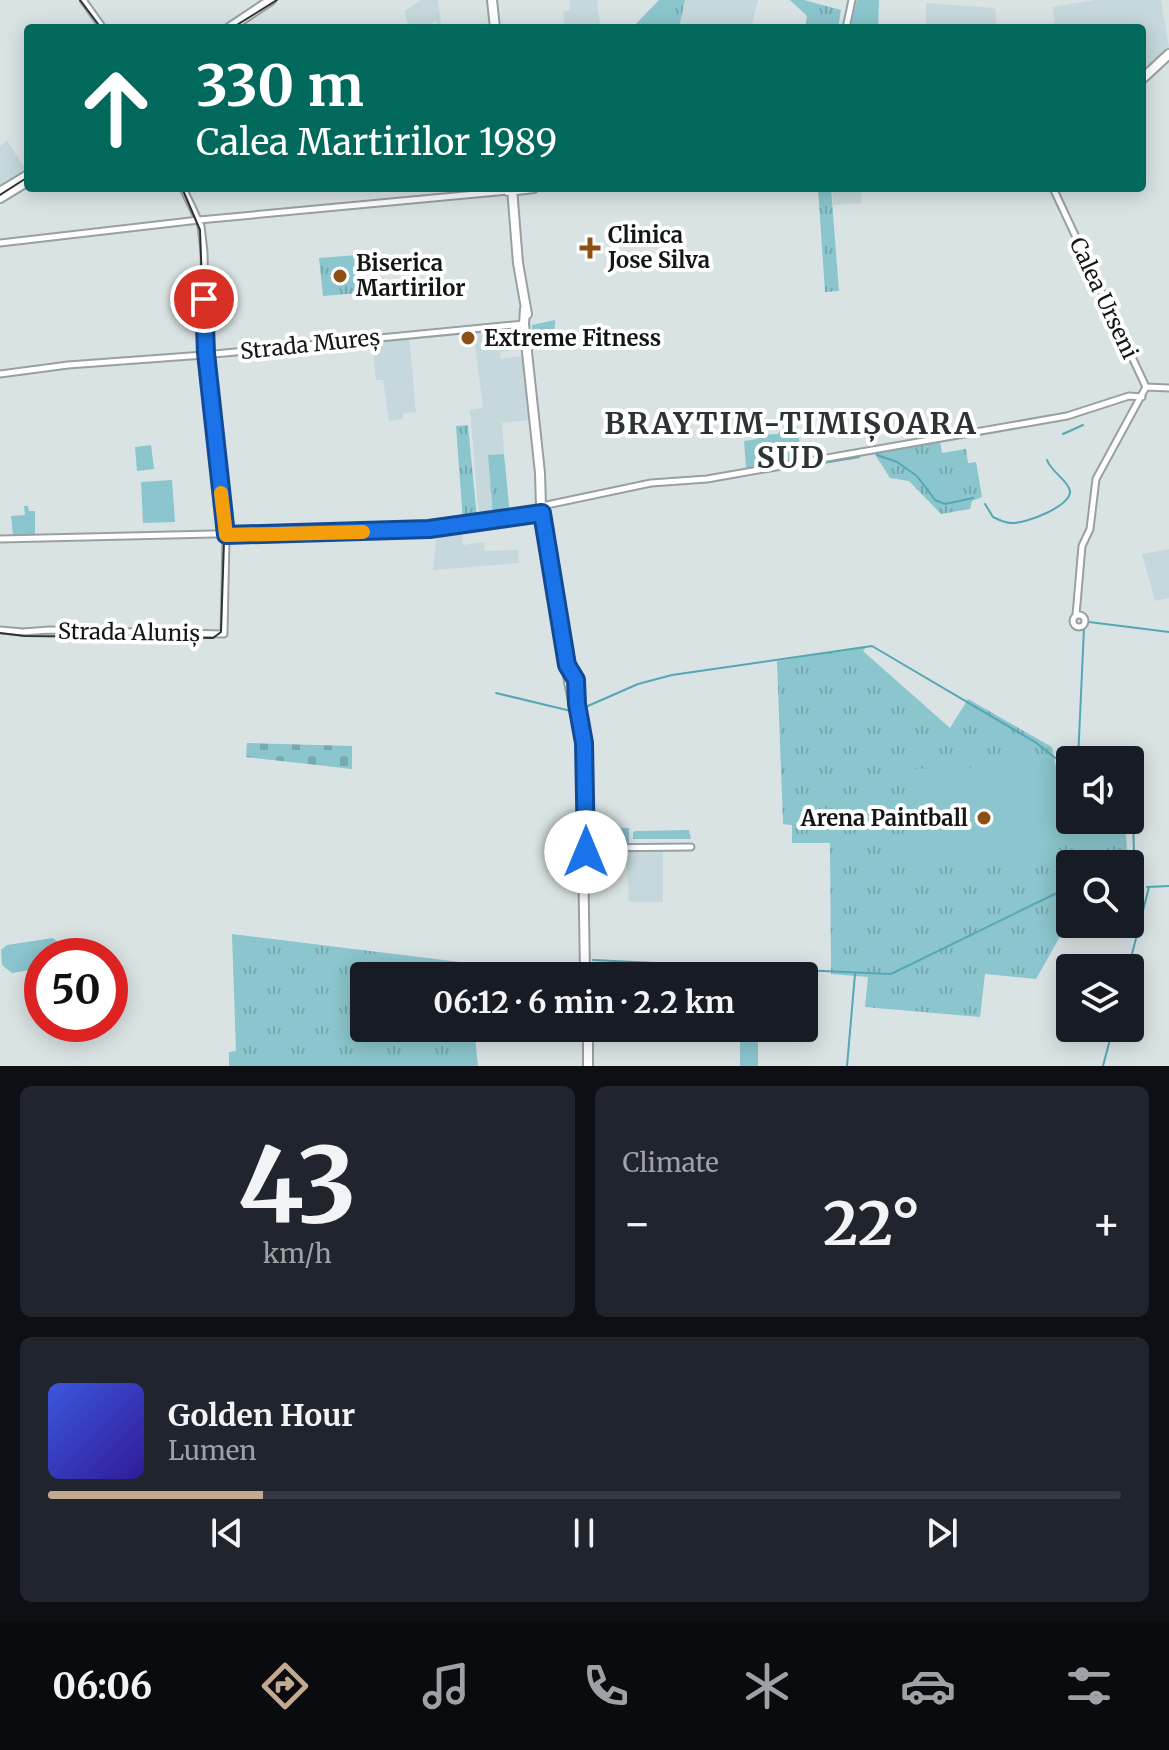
<!DOCTYPE html>
<html lang="en">
<head>
<meta charset="utf-8">
<style>
	:root { --surface:#171b24; --page:#20242c; --text:#f1f3f6; --muted:#9ea1a6; --line:#363941; --accent:#c4a991 }
	body { margin:0; font-family:Merriweather,serif; background:var(--page); color:var(--text); height:100vh; display:flex; flex-direction:column; font-size:30px; white-space:nowrap }
	* { box-sizing:border-box; margin:0 }
	p { font-size:26px; color:var(--muted) }
	.icon { flex:none; width:44px; height:44px; fill:none; stroke:currentColor; stroke-width:2; stroke-linecap:round; stroke-linejoin:round }
	.map { position:relative; height:1066px; overflow:hidden }
	.details { display:flex; flex-direction:column; gap:20px; padding:20px; background:#0d0f14; flex:1 }
	.details>* { flex:none }
	.hud { position:absolute; left:24px; top:24px; width:1122px; height:168px; border-radius:8px; box-shadow:0 4px 20px #0003; background:#00695c; color:#fff; overflow:hidden }
	.controls { position:absolute; left:1056px; top:746px; display:grid; gap:16px }
	.controls a { display:grid; place-items:center; width:88px; height:88px; border-radius:8px; background:var(--surface); box-shadow:0 4px 20px #0003; font-size:40px }
	.speed { position:absolute; left:24px; top:938px; display:flex; gap:16px; font-size:40px; font-weight:700; text-align:center }
	.speed>* { display:grid; place-content:center; width:104px; height:104px; border-radius:50%; background:var(--surface); box-shadow:0 4px 20px #0003; line-height:1 }
	.speed .limit { border:12px solid #d22; background:#fff; color:#111 }
	.pin { position:absolute; display:grid; place-items:center; width:68px; height:68px; color:#fff; margin:-34px; border:4px solid #fff; border-radius:50%; box-shadow:0 2px 8px #0007 }
	.me { position:absolute; width:88px; margin:-44px; rotate:0deg; stroke-linejoin:round; filter:drop-shadow(0 0 6px #0008) }
	.turn { display:flex; align-items:center; gap:28px; height:168px; padding:0 40px; font-size:36px }
	.turn .icon { width:104px; height:104px; stroke-width:2.5 }
	.turn b { display:block; font-size:56px; line-height:68px }
	.big { font-size:60px; font-weight:700; line-height:1.1 }
	.details .card { flex:1; display:flex; flex-direction:column; justify-content:center; gap:12px; min-width:0; padding:0 28px; border-radius:12px; background:var(--page) }
	.details .dial { align-items:center; gap:0 }
	.dial b { font-size:104px; line-height:1 }
	.song { display:flex; align-items:center; gap:24px }
	.cover { width:96px; height:96px; border-radius:12px; background:linear-gradient(135deg,hsl(230 70% 55%),hsl(250 70% 35%)) }
	.played { height:8px; border-radius:4px; background:linear-gradient(90deg,var(--accent) 20%,var(--line) 20%) }
	.keys { display:flex; justify-content:space-around; direction:ltr }
	.heat { display:flex; justify-content:space-between; align-items:center; font-size:44px; direction:ltr }
	.details .tiles { flex:1; display:grid; gap:20px; grid-template-columns:1fr 1fr }
	.card:last-child { grid-column:span 2 }
	.trip { position:absolute; left:350px; top:962px; width:468px; height:80px; border-radius:8px; background:var(--surface); box-shadow:0 4px 20px #0003; font-weight:700; line-height:80px; text-align:center }
	.tab-bar { display:flex; height:128px; justify-content:space-around; align-items:center; background:#090b0e; color:var(--muted) }
	.tab-bar .icon { width:56px; height:56px }
	.tab-bar .selected { color:var(--accent) }
	.tab-bar b { font-size:36px; color:var(--text) }
	.map>svg:first-child { display:block }
	.built { fill:#c6d8db }
	.grass { fill:url(#grass-tufts) }
	.cemetery { fill:url(#cemetery-stones) }
	.park { fill:#8bc5cd }
	.lines { fill:none; stroke-linecap:round; stroke-linejoin:round }
	.stream { stroke:#55a7b3; stroke-width:2 }
	.minor-casing { stroke:#98a0a2; stroke-width:9 }
	.major-casing { stroke:#98a0a2; stroke-width:12 }
	.minor { stroke:#fff; stroke-width:5 }
	.major { stroke:#fff; stroke-width:8 }
	.tram { stroke:#2f3334; stroke-width:2 }
	.route-casing { stroke:#114b97; stroke-width:20 }
	.route { stroke:#1a73e8; stroke-width:14 }
	.slow { stroke:#f59e0b; stroke-width:14 }
	.poi-dot { fill:#8e4f15; stroke:#fff; stroke-width:3 }
	.labels { text-anchor:middle; dominant-baseline:central; stroke-width:8; stroke-linejoin:round; paint-order:stroke }
	.poi-label { font-size:22px; font-weight:bold; fill:#131617; stroke:#fff; text-anchor:start }
	.street-label { font-size:22px; fill:#131617; stroke:#fff }
	.district-label { font-size:30px; font-weight:bold; letter-spacing:2px; fill:#2d3435; stroke:#fff }
</style>
</head>
<body>
<div class="map">
<svg width="1169" height="1066" viewBox="0 0 1169 1066">
	<defs>
		<pattern id="grass-tufts" width="24" height="20" patternUnits="userSpaceOnUse" patternTransform="scale(2)"><rect width="24" height="20" fill="#8bc5cd"/><path d="M3 7l-1-3M5 7V3M7 7l1-3M15 17l-1-3M17 17v-4M19 17l1-3" fill="none" stroke="#77a8af"/></pattern>
		<pattern id="cemetery-stones" width="16" height="16" patternUnits="userSpaceOnUse" patternTransform="scale(2)"><rect width="16" height="16" fill="#8bc5cd"/><path d="M2 7V4a2 2 0 0 1 4 0v3zM10 15v-3a2 2 0 0 1 4 0v3z" fill="#77a8af"/></pattern>
	</defs>
	<rect width="100%" height="100%" fill="#dae3e4"/>
	<path class="built" d="M 421,0 L 438,0 L 441,23 L 438,25 L 435,21 L 429,26 L 430,28 L 410,28 L 404,11 Z
		M 569,0 L 597,0 L 600,26 L 565,28 L 563,11 L 570,10 Z
		M 685,0 L 758,0 L 751,28 L 679,28 Z
		M 1094,0 L 1161,0 L 1169,47 L 1142,74 L 1142,28 L 1049,28 L 1049,24 L 1055,23 L 1052,7 Z
		M 926,3 L 995,8 L 997,28 L 926,28 Z
		M 7,141 L 27,171 L 0,187 L 0,146 Z
		M 832,188 L 861,188 L 862,203 L 833,205 Z
		M 519,324 L 522,349 L 500,352 L 501,359 L 523,356 L 529,420 L 502,423 L 504,454 L 488,455 L 493,517 L 483,519 L 478,508 L 470,410 L 483,408 L 473,329 Z
		M 409,335 L 416,412 L 403,413 L 403,419 L 389,421 L 383,380 L 376,380 L 372,339 Z
		M 461,528 L 463,545 L 484,542 L 485,551 L 518,550 L 519,563 L 433,570 L 437,532 Z
		M 1169,549 L 1169,598 L 1155,601 L 1142,554 Z
		M 663,848 L 663,902 L 629,902 L 626,849 Z"/>
	<path class="grass" d="M 659,0 L 685,0 L 679,28 L 632,28 Z
		M 790,0 L 804,0 L 841,10 L 838,28 L 805,28 L 807,16 Z
		M 818,188 L 831,188 L 839,291 L 825,292 Z
		M 357,255 L 360,293 L 323,296 L 319,258 Z
		M 468,425 L 477,518 L 463,522 L 456,426 Z
		M 940,441 L 942,453 L 966,449 L 968,463 L 976,462 L 982,497 L 972,501 L 970,509 L 941,514 L 909,481 L 890,478 L 874,453 Z
		M 504,454 L 510,515 L 493,517 L 488,455 Z
		M 867,646 L 863,651 L 950,728 L 968,699 L 1052,747 L 1059,782 L 1070,783 L 1070,820 L 1125,820 L 1128,864 L 1070,864 L 1070,919 L 1036,979 L 985,974 L 980,1017 L 865,1007 L 868,977 L 831,974 L 830,843 L 792,843 L 792,825 L 783,824 L 777,661 Z
		M 232,934 L 468,963 L 469,976 L 364,976 L 364,1028 L 474,1028 L 478,1066 L 229,1066 L 229,1052 L 236,1051 Z"/>
	<path class="cemetery" d="M 247,743 L 352,746 L 352,769 L 246,757 Z"/>
	<path class="park" d="M 857,0 L 879,0 L 878,28 L 850,28 Z
		M 555,320 C 556,334 549,347 533,348 L 532,325 Z
		M 798,427 L 801,460 L 746,469 L 744,441 L 757,439 L 757,435 L 778,434 L 781,429 Z
		M 151,445 L 154,469 L 137,471 L 135,447 Z
		M 172,480 L 175,522 L 143,523 L 141,482 Z
		M 24,506 L 28,506 L 29,511 L 35,511 L 35,535 L 13,536 L 11,516 L 25,515 Z
		M 1047,765 L 1058,775 L 1058,861 L 911,861 L 911,769 Z
		M 591,827 L 629,828 L 629,846 L 591,845 Z
		M 689,830 L 691,839 L 633,839 L 633,832 L 636,831 Z
		M 53,938 L 59,943 L 62,956 L 42,956 L 42,968 L 12,973 L 2,965 L 1,950 L 7,945 Z
		M 740,1031 L 758,1031 L 758,1066 L 740,1066 Z"/>
	<g class="lines">
		<path class="stream" d="M 1063,434 L 1083,425
			M 877,455 L 897,462 L 917,476 L 935,500 L 945,504 L 973,498
			M 805,466 L 859,457
			M 985,504 L 993,517 C 999,520 1005,523 1011,523 C 1026,524 1071,506 1070,491 C 1068,480 1052,473 1047,460
			M 1089,622 L 1169,632
			M 496,693 L 571,711
			M 581,709 L 638,684 L 672,675 L 872,646 L 1035,742 L 1058,760 L 1070,764
			M 1078,760 L 1084,628
			M 1130,783 L 1132,784 L 1135,888 L 1131,888
			M 1147,887 L 1169,886
			M 593,960 L 737,967
			M 1130,962 L 1149,887
			M 743,967 L 772,969
			M 1128,968 L 1129,966
			M 777,969 L 891,974 L 1061,891 L 1070,890
			M 847,1066 L 855,974
			M 1103,1066 L 1113,1028"/>
		<g class="minor-casing">
			<path id="minor" d="M 83,0 L 103,28
				M 846,28 L 852,0
				M 1053,188 L 1146,387
				M 0,243 L 199,220 L 508,191
				M 0,374 L 68,365 L 204,355 L 524,324
				M 1146,387 L 1169,388
				M 542,506 L 651,483 L 707,479 L 1067,416 L 1129,396 L 1142,397
				M 0,539 L 429,529 L 542,513
				M1073 621a6 6 0 1 1 12 0a6 6 0 1 1-12 0Z
				M 1076,615 L 1082,546 L 1090,529 L 1096,479 L 1146,387
				M 0,630 L 23,632 L 49,630 L 224,634 L 226,537 L 206,353 L 204,252 L 201,226 L 183,188
				M 588,848 L 691,847"/>
		</g>
		<g class="major-casing">
			<path id="major" d="M 492,0 L 495,28
				M 229,28 L 271,0
				M 1142,79 L 1169,54
				M 512,188 L 518,263 L 527,314
				M 508,191 L 534,188
				M 0,192 L 28,175
				M 0,198 L 23,184
				M 525,309 L 524,324 L 540,473 L 541,507 L 569,681
				M 573,677 L 576,680 L 573,685 L 569,681 Z
				M 569,682 L 582,744 L 584,845
				M 583,849 L 585,976
				M 588,1066 L 588,1028"/>
		</g>
		<use href="#minor" class="minor"/>
		<use href="#major" class="major"/>
		<path class="tram" d="M 80,0 L 101,28
			M 232,28 L 277,0
			M 0,195 L 28,177
			M 0,633 L 25,636 L 213,638 L 221,632 L 224,541 L 205,366 L 200,230 L 182,188"/>
	</g>
	<g class="lines">
		<g class="route-casing">
			<path id="route" d="M 204,299 L 206,353 L 226,535 L 429,529 L 542,513 L 567,665 L 576,680 L 577,704 L 584,743 L 586,852"/>
		</g>
		<use href="#route" class="route"/>
		<path class="slow" d="M 221,493 L 226,535 L 363,532"/>
	</g>
	<g class="poi-dot">
		<path d="M586 236h8v8h8v8h-8v8h-8v-8h-8v-8h8z"/>
		<circle cx="340" cy="276" r="8"/>
		<circle cx="468" cy="338" r="8"/>
		<circle cx="984" cy="818" r="8"/>
	</g>
	<g class="labels">
		<g class="poi-label">
			<text x="608" y="235">Clinica<tspan x="608" dy="25">Jose Silva</tspan></text>
			<text x="356" y="263">Biserica<tspan x="356" dy="25">Martirilor</tspan></text>
			<text x="484" y="338">Extreme Fitness</text>
			<text x="968" y="818" text-anchor="end">Arena Paintball</text>
		</g>
		<g class="street-label">
			<text transform="translate(1104 298) rotate(65)">Calea Urseni</text>
			<text transform="translate(310 344) rotate(-6)">Strada Mureș</text>
			<text transform="translate(129 632) rotate(1)">Strada Aluniș</text>
		</g>
		<g class="district-label">
			<text x="791" y="423">BRAYTIM-TIMIȘOARA<tspan x="791" dy="34">SUD</tspan></text>
		</g>
	</g>
</svg>
<div class="controls">
<a><svg class="icon" aria-label="sound" viewBox="0 0 24 24"><path d="M4 9h4l5-4v14l-5-4H4zM17 9q2 3 0 6"/></svg></a>
<a><svg class="icon" aria-label="search" viewBox="0 0 24 24"><circle cx="10" cy="10" r="6"/><path d="M15 15l6 6"/></svg></a>
<a><svg class="icon" aria-label="layers" viewBox="0 0 24 24"><path d="M12 4l9 5-9 5-9-5zM3 14l9 5 9-5"/></svg></a>
</div>
<div class="speed"><div class="limit">50</div></div>
<div class="pin" style="left:204px;top:299px;background:#d93025"><svg class="icon" aria-label="arrive" viewBox="0 0 24 24"><path d="M6 21V4h12l-3 4 3 4H6"/></svg></div>
<svg class="me" style="left:586px;top:852px" viewBox="-20 -20 40 40"><circle r="19" fill="#fff"/><path d="M0-13L10 11 0 6-10 11z" fill="#1a73e8"/></svg>
<div class="trip">06:12 · 6 min · 2.2 km</div>
<div class="hud">
<div class="turn"><svg class="icon" aria-label="ahead" viewBox="0 0 24 24"><path d="M12 20V5M6 11l6-6 6 6"/></svg><div><b>330 m</b>Calea Martirilor 1989</div></div>
</div>
</div>
<section class="details">
<div class="tiles">
<div class="card dial"><b>43</b><p>km/h</p></div>
<div class="card"><p>Climate</p>
<div class="heat"><a>−</a><b class="big">22°</b><a>+</a></div>
</div>
<div class="card">
<div class="song"><i class="cover"></i><div><b>Golden Hour</b><p>Lumen</p></div></div>
<div class="played"></div>
<div class="keys"><svg class="icon" aria-label="previous" viewBox="0 0 24 24"><path d="M18 5L8 12l10 7zM5 5v14"/></svg><svg class="icon" aria-label="pause" viewBox="0 0 24 24"><path d="M8 5v14M16 5v14"/></svg><svg class="icon" aria-label="next" viewBox="0 0 24 24"><path d="M6 5l10 7-10 7zM19 5v14"/></svg></div>
</div>
</div>
</section>
<nav class="tab-bar">
<b>06:06</b>
<svg class="icon selected" aria-label="directions" viewBox="0 0 24 24"><path d="M12 3l9 9-9 9-9-9zM9 14v-3h6M13 9l2 2-2 2"/></svg>
<svg class="icon" aria-label="music" viewBox="0 0 24 24"><path d="M9 18V5l10-2v13"/><circle cx="6" cy="18" r="3"/><circle cx="16" cy="16" r="3"/></svg>
<svg class="icon" aria-label="phone" viewBox="0 0 24 24"><path d="M5 4h4l2 5-3 2q2 4 5 5l2-3 5 2v4C11 20 4 13 5 4z"/></svg>
<svg class="icon" aria-label="climate" viewBox="0 0 24 24"><path d="M12 3v18M4 7l16 10M4 17L20 7"/></svg>
<svg class="icon" aria-label="car" viewBox="0 0 24 24"><path d="M5 17H2v-5l4-1 3-4h7l3 4 3 1v5h-3M9 17h6M6 11h13"/><circle cx="7" cy="17" r="2"/><circle cx="17" cy="17" r="2"/></svg>
<svg class="icon" aria-label="filters" viewBox="0 0 24 24"><path d="M4 7h16M4 17h16"/><circle cx="9" cy="7" r="2"/><circle cx="15" cy="17" r="2"/></svg>
</nav>
</body>
</html>
